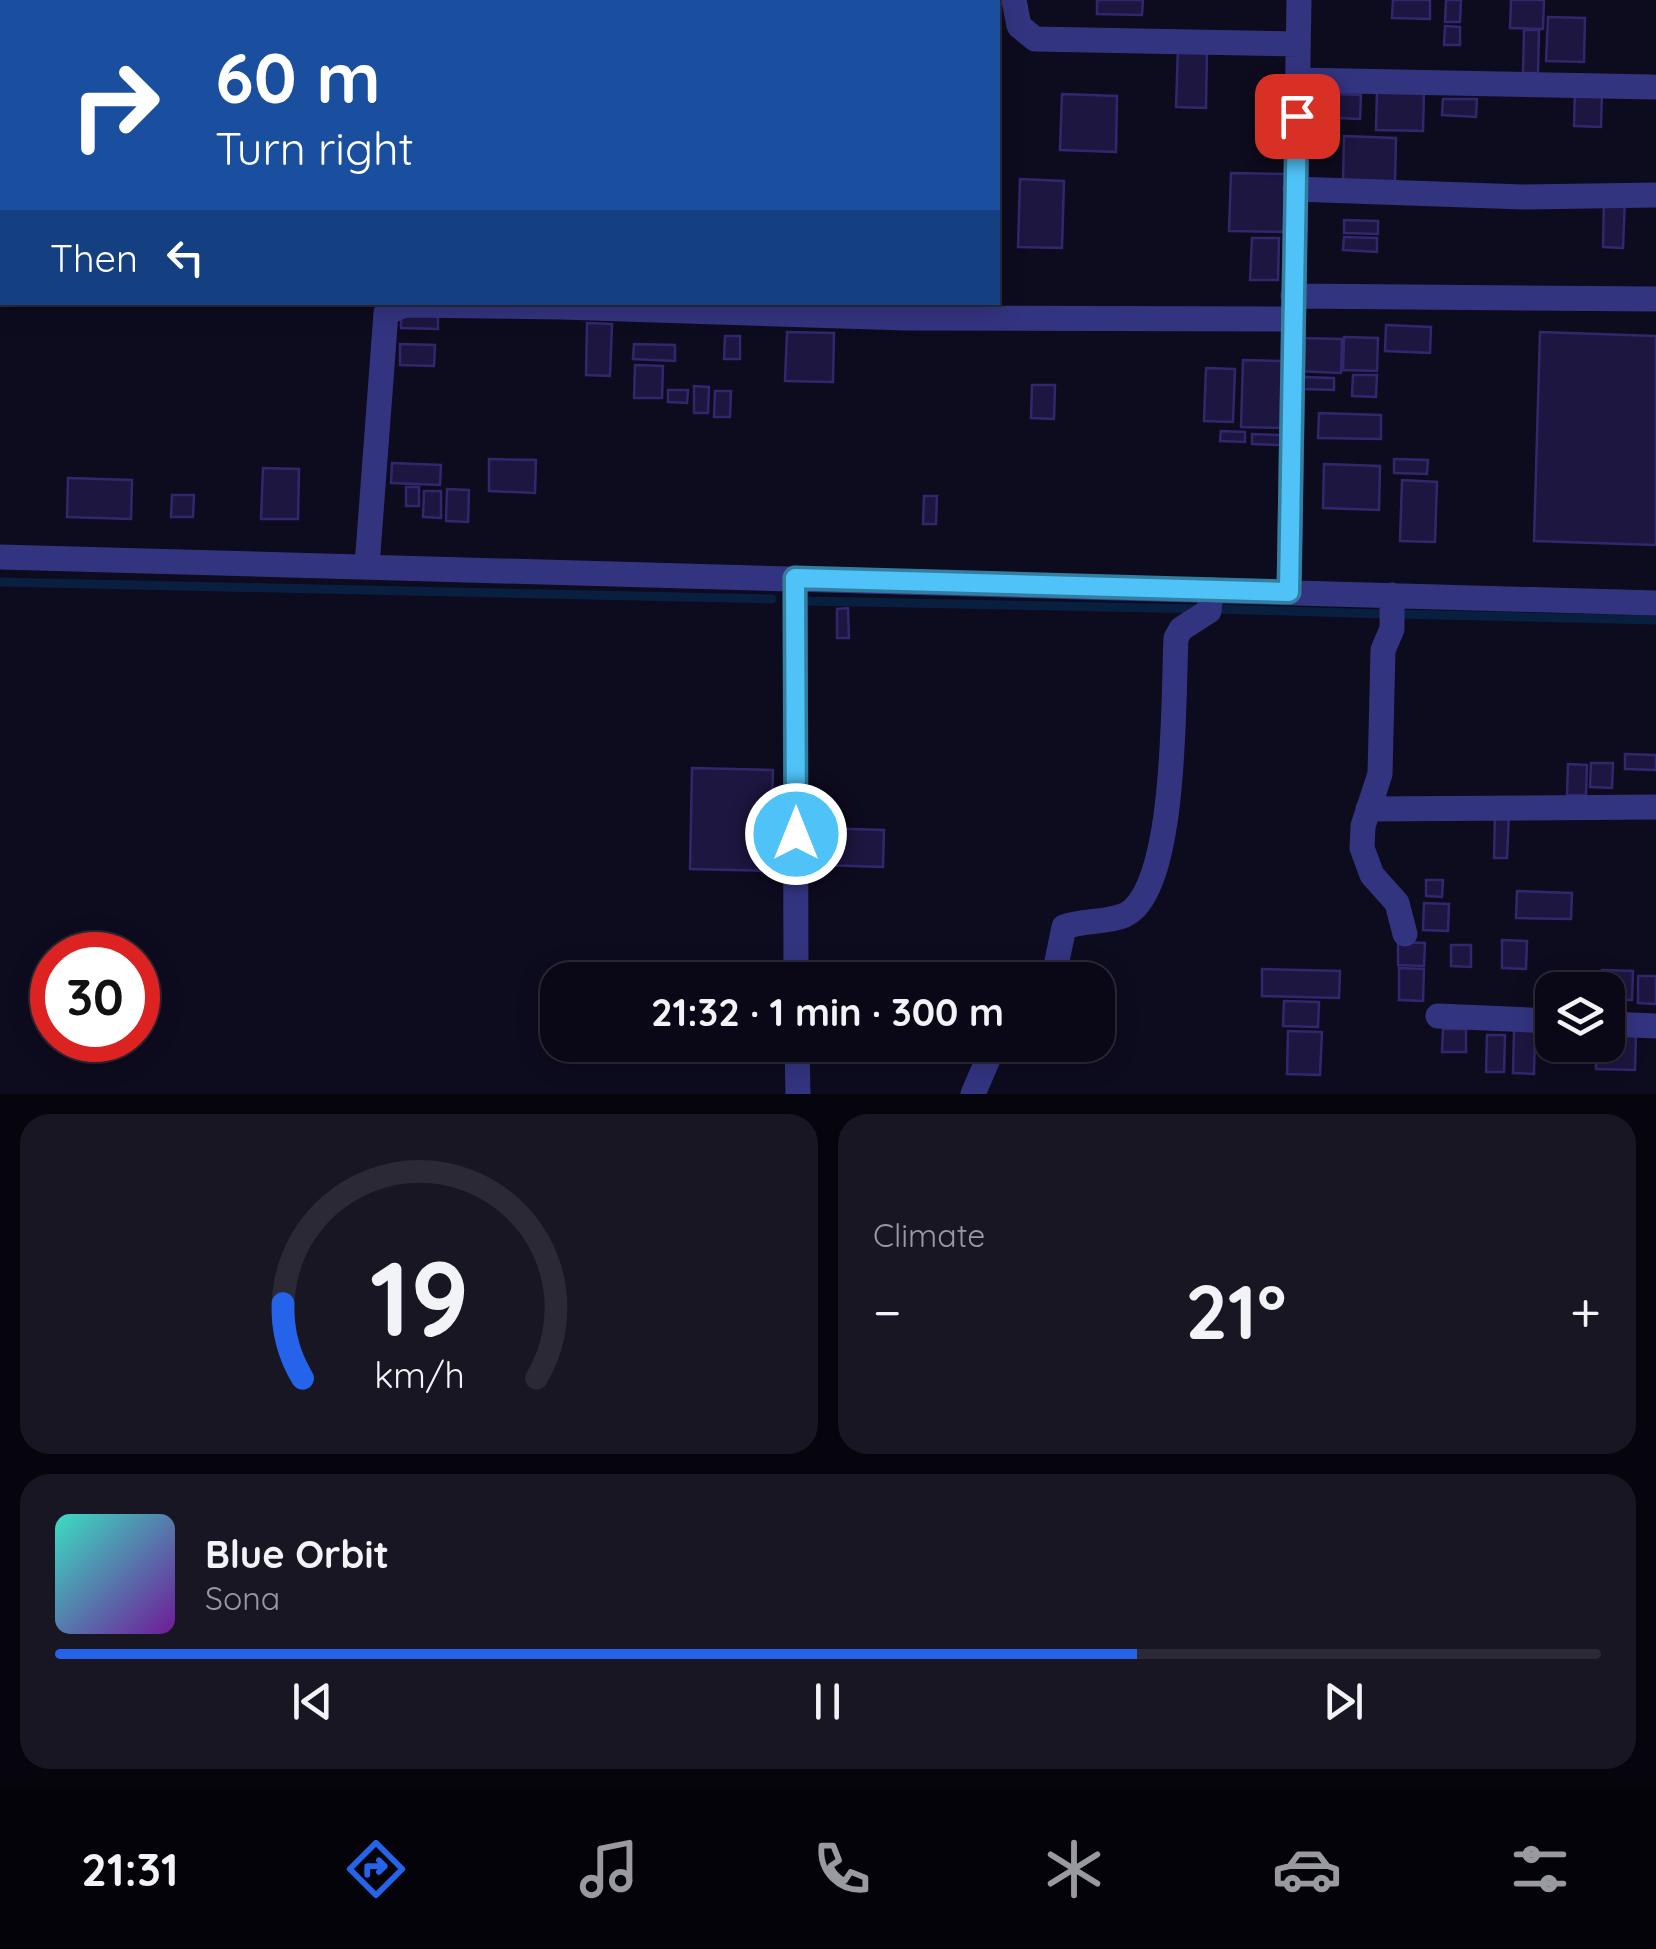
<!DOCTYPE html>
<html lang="en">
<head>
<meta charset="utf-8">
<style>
	:root { --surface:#0a0816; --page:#181623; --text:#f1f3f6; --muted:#999aa1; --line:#2a2935; --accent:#2563eb }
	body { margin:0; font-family:Quicksand,sans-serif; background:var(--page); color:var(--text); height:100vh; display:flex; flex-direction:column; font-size:38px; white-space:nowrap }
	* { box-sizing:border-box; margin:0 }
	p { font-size:32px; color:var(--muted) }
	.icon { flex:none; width:55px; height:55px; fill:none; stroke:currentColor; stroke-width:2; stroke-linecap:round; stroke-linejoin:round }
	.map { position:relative; height:1094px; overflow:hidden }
	.panel { display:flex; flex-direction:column; gap:20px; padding:20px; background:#06040c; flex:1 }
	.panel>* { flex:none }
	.top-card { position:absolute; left:0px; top:0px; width:1000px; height:305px; box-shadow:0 5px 25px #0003,0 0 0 2px var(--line); background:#1a4fa0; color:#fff; overflow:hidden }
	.controls { position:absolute; left:1535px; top:972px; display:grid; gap:20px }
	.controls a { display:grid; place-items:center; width:90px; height:90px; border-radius:20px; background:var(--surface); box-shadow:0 5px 25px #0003,0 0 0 2px var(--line); font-size:50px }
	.speed { position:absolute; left:30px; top:932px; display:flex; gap:20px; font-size:50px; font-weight:700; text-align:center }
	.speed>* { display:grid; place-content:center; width:130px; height:130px; border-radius:50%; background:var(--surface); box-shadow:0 5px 25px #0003,0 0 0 2px var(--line); line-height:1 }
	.speed .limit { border:15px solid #d22; background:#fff; color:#111 }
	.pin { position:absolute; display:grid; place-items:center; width:85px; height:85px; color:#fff; margin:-42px; border-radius:20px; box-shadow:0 5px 15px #0006 }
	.me { position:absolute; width:110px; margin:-55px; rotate:0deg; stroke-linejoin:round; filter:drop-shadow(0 0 8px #0008) }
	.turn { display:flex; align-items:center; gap:35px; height:210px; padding:0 50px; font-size:45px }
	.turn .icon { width:130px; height:130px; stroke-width:2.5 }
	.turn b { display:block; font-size:70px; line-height:85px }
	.then { display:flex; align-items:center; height:95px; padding:0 50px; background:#0003; gap:20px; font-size:38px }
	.big { font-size:75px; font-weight:700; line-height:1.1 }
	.panel .widget { flex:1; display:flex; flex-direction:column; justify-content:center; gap:15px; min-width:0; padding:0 35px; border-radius:30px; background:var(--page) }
	.panel .dial { align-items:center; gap:0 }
	.dial svg { height:260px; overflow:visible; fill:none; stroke:var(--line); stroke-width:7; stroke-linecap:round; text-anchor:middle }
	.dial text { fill:var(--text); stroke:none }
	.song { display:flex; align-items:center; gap:30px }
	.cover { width:120px; height:120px; border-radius:15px; background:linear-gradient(135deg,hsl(170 70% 55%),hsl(280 70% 35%)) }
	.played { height:10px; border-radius:5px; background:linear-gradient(90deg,var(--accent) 70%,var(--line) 70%) }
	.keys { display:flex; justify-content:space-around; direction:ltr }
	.heat { display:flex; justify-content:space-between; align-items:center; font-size:55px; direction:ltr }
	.panel .tiles { flex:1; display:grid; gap:20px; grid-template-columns:1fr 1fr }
	.widget:last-child { grid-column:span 2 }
	.trip { position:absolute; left:540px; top:962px; width:575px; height:100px; border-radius:30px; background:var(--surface); box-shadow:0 5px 25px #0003,0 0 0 2px var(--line); font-weight:700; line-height:100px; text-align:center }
	.tabs { display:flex; height:160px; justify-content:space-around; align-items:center; background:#040309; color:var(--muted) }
	.tabs .icon { width:70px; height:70px }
	.tabs .current { color:var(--accent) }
	.tabs b { font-size:45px; color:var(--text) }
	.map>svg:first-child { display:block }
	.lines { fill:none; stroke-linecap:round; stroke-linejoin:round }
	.stream { stroke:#081f3f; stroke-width:9 }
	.building { fill:#1d1640; stroke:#32276d; stroke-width:2.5 }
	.street { stroke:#333480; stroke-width:25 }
	.route-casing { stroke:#337fa1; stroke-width:25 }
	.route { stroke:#4fc3f7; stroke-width:18 }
</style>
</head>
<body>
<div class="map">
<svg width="1656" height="1094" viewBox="0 0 1656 1094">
	<rect width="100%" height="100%" fill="#0d0b1e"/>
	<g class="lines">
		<path class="stream" d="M 0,582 L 772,599
			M 808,601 L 1201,609
			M 1216,609 L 1384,614
			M 1398,614 L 1656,620"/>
	</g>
	<path class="building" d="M 1097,0 L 1143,0 L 1142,15 L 1097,14 Z
		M 1393,0 L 1430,0 L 1430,19 L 1392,18 Z
		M 1446,0 L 1461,0 L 1460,22 L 1445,22 Z
		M 1511,0 L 1544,0 L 1543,29 L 1510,28 Z
		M 1548,17 L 1585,18 L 1584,62 L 1546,61 Z
		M 1445,26 L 1460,27 L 1460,45 L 1444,45 Z
		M 1524,30 L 1539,30 L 1538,73 L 1523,73 Z
		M 1178,47 L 1207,48 L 1206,108 L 1176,107 Z
		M 1575,89 L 1602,90 L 1601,127 L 1574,126 Z
		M 1377,90 L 1424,91 L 1423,131 L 1376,130 Z
		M 1311,93 L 1361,95 L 1360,119 L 1311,117 Z
		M 1062,94 L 1117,96 L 1116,152 L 1060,150 Z
		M 1443,99 L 1477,99 L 1476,117 L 1442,115 Z
		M 1344,136 L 1396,138 L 1395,183 L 1343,182 Z
		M 1231,173 L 1288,174 L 1286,232 L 1229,231 Z
		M 1020,179 L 1064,181 L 1062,248 L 1018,247 Z
		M 1604,197 L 1625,198 L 1623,248 L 1603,247 Z
		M 1344,220 L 1378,221 L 1378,234 L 1344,233 Z
		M 1344,237 L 1377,238 L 1377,252 L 1343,250 Z
		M 1252,238 L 1279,238 L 1278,280 L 1250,280 Z
		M 401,310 L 438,311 L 438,329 L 401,328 Z
		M 587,323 L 612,324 L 610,376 L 586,375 Z
		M 1386,325 L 1431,327 L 1430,353 L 1385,351 Z
		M 787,332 L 834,333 L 833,382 L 785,381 Z
		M 1540,332 L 1656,336 L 1656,545 L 1534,541 Z
		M 725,336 L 740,336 L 740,359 L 724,359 Z
		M 1344,337 L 1378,338 L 1377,371 L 1343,370 Z
		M 1297,338 L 1342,339 L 1341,373 L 1296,371 Z
		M 400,344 L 435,345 L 434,366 L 400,365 Z
		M 634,344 L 675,345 L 675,361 L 633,359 Z
		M 1243,360 L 1283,361 L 1282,428 L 1241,427 Z
		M 635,365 L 663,366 L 662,398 L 634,398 Z
		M 1206,368 L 1235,369 L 1233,422 L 1204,421 Z
		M 1353,375 L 1377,375 L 1376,397 L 1352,396 Z
		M 1303,377 L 1334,378 L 1334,390 L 1302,389 Z
		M 1032,385 L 1055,385 L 1054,419 L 1031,418 Z
		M 694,386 L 709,387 L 708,413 L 694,413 Z
		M 668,390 L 688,390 L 687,403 L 668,402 Z
		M 715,391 L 731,391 L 730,417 L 714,417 Z
		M 1319,413 L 1381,415 L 1381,439 L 1318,438 Z
		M 1221,431 L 1245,432 L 1245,442 L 1220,441 Z
		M 1252,434 L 1280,435 L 1280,445 L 1252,444 Z
		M 489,459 L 536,460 L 535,493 L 489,491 Z
		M 1394,459 L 1428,460 L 1427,474 L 1394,473 Z
		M 392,463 L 441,465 L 440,485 L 391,483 Z
		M 1324,464 L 1380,466 L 1379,510 L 1323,508 Z
		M 263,468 L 299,469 L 298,519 L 261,519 Z
		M 68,478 L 132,480 L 131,519 L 67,517 Z
		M 1402,480 L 1437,482 L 1435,542 L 1400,541 Z
		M 406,487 L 419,487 L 419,506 L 406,506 Z
		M 447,489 L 469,490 L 468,522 L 446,521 Z
		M 424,491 L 441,491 L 441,518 L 423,517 Z
		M 172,495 L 194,495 L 193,517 L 171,517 Z
		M 924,496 L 937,496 L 936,524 L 923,524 Z
		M 848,608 L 849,638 L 837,638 L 837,609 Z
		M 1625,754 L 1656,755 L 1656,770 L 1625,769 Z
		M 1591,763 L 1613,763 L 1612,788 L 1590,787 Z
		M 1568,764 L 1587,765 L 1586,795 L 1567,795 Z
		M 692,768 L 773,770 L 770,871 L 690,869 Z
		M 1495,814 L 1509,814 L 1507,858 L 1494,858 Z
		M 819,828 L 884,830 L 883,867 L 818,865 Z
		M 1426,880 L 1443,880 L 1442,897 L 1426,896 Z
		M 1517,891 L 1572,893 L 1571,919 L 1516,918 Z
		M 1424,903 L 1449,904 L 1448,931 L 1423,930 Z
		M 1502,940 L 1527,941 L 1526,969 L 1502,968 Z
		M 1398,942 L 1425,943 L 1424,966 L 1398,965 Z
		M 1451,945 L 1471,945 L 1471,967 L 1451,966 Z
		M 1399,968 L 1424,969 L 1423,1001 L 1399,1000 Z
		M 1262,969 L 1340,971 L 1339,998 L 1262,996 Z
		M 1602,970 L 1633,971 L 1632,1000 L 1608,1000 L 1608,990 L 1601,990 Z
		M 1638,976 L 1656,976 L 1656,1004 L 1638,1003 Z
		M 1284,1001 L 1319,1002 L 1318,1027 L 1283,1026 Z
		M 1443,1029 L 1466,1029 L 1466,1052 L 1442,1052 Z
		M 1514,1030 L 1535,1030 L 1534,1074 L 1513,1073 Z
		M 1288,1031 L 1322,1032 L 1320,1075 L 1287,1074 Z
		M 1608,1032 L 1636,1033 L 1635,1070 L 1596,1069 L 1596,1045 L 1608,1045 Z
		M 1487,1035 L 1505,1035 L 1504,1072 L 1486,1072 Z"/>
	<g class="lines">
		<path class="street" d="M 1014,0 L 1019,26 L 1035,39 L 1298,44
			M 462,2 L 462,0
			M 570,2 L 570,0
			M 676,2 L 677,0
			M 791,2 L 791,0
			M 901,2 L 901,0
			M 1298,80 L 1653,87
			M 0,168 L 2,168
			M 1295,189 L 1523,197 L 1656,195
			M 1293,296 L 1656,299
			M 561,302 L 561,307 L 906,318 L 1293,319
			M 0,557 L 1656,603
			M 367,566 L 386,313 L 404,305 L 561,307
			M 795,578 L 796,980
			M 1289,592 L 1299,0
			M 1392,595 L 1392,629 L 1383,650 L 1380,774 L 1363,826 L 1362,848 L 1372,875 L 1397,903 L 1405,934
			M 1368,809 L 1656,807
			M 1053,980 L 1064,927 C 1083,920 1107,923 1125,915 C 1178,890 1173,692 1176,638 L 1181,629 L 1209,611 L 1211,590
			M 1438,1016 L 1552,1021
			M 1608,1024 L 1656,1026
			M 797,1045 L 798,1094
			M 973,1094 L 994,1045"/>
	</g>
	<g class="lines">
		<g class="route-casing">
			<path id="route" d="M 796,834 L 795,578 L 1289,592 L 1297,116"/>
		</g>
		<use href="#route" class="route"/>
	</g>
</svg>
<div class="controls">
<a><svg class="icon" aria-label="layers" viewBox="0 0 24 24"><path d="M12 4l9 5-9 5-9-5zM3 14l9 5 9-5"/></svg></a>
</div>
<div class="speed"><div class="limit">30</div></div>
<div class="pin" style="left:1297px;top:116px;background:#d93025"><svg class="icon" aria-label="arrive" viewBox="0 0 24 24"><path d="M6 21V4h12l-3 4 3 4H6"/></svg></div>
<svg class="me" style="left:796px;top:834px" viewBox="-20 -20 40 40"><circle r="17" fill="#4fc3f7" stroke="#fff" stroke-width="3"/><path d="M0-11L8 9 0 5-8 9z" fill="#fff"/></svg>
<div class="trip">21:32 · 1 min · 300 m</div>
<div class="top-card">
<div class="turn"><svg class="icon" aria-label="right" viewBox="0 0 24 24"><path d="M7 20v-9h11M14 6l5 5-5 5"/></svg><div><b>60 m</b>Turn right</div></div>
<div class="then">Then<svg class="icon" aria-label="left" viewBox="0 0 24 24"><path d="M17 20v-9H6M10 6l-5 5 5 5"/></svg></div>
</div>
</div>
<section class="panel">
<div class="tiles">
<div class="widget dial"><svg viewBox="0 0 100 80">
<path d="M14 69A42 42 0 1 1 86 69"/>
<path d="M14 69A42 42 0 0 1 8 46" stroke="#2563eb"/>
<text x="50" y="56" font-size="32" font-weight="700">19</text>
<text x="50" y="72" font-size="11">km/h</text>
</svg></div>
<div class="widget"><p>Climate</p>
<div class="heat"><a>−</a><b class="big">21°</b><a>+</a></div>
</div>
<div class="widget">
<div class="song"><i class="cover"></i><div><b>Blue Orbit</b><p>Sona</p></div></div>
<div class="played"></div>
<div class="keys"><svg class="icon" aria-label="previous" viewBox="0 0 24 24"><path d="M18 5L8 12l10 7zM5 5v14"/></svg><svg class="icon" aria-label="pause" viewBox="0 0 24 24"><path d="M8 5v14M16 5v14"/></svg><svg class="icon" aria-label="next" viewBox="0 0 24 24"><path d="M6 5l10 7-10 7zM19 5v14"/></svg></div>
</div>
</div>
</section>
<nav class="tabs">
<b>21:31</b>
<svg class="icon current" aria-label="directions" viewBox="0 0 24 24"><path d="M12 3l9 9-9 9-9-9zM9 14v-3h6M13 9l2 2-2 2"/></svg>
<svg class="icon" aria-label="music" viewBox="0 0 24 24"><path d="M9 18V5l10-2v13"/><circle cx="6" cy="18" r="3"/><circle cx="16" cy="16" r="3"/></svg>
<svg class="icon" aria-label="phone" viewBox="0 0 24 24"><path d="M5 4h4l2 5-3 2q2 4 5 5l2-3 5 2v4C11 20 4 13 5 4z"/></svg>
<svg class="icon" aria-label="climate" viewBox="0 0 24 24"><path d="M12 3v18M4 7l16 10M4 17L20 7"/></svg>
<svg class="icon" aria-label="car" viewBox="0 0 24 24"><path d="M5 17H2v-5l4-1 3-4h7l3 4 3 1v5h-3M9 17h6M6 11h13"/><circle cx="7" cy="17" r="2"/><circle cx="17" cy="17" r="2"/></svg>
<svg class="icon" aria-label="filters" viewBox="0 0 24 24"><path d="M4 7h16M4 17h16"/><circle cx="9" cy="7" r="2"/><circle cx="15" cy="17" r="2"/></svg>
</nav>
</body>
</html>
